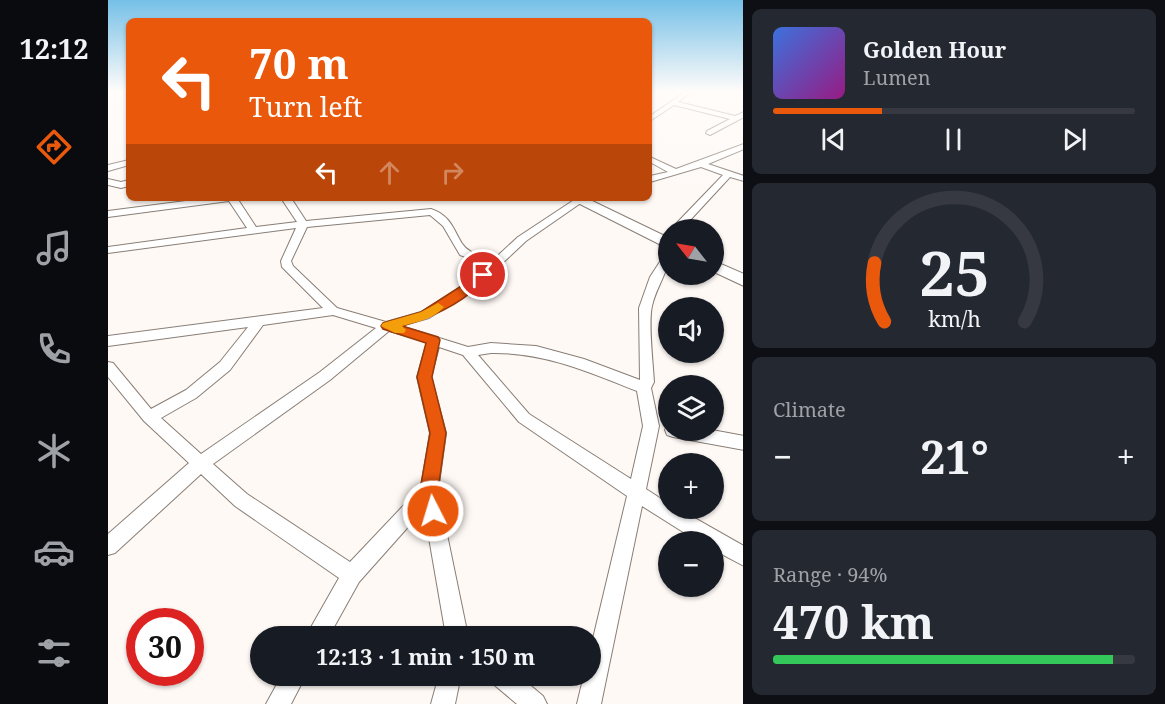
<!DOCTYPE html>
<html lang="en">
<head>
<meta charset="utf-8">
<style>
	:root { --surface:#171b24; --page:#242831; --text:#f1f3f6; --muted:#9ea1a6; --line:#363941; --accent:#ea580c }
	body { margin:0; font-family:"Noto Serif",serif; background:var(--page); color:var(--text); height:100vh; display:flex; flex-direction:column; font-size:22px; white-space:nowrap }
	* { box-sizing:border-box; margin:0 }
	p { font-size:20px; color:var(--muted) }
	.icon { flex:none; width:33px; height:33px; fill:none; stroke:currentColor; stroke-width:2; stroke-linecap:round; stroke-linejoin:round }
	.map { position:relative; flex:1; overflow:hidden }
	.drawer { display:flex; flex-direction:column; gap:9px; padding:9px; background:#0d0f14; width:422px }
	.drawer>* { flex:none }
	.banner { position:absolute; left:18px; top:18px; width:526px; height:183px; border-radius:9px; box-shadow:0 2px 4px #0004; background:#ea580c; color:#fff; overflow:hidden }
	.needle { width:39px; rotate:301deg }
	.fabs { position:absolute; left:550px; top:219px; display:grid; gap:12px }
	.fabs a { display:grid; place-items:center; width:66px; height:66px; border-radius:50%; background:var(--surface); box-shadow:0 2px 4px #0004; font-size:30px }
	.speed { position:absolute; left:18px; top:608px; display:flex; gap:12px; font-size:30px; font-weight:700; text-align:center }
	.speed>* { display:grid; place-content:center; width:78px; height:78px; border-radius:50%; background:var(--surface); box-shadow:0 2px 4px #0004; line-height:1 }
	.speed .limit { border:9px solid #d22; background:#fff; color:#111 }
	.pin { position:absolute; display:grid; place-items:center; width:51px; height:51px; color:#fff; margin:-26px; border:3px solid #fff; border-radius:50%; box-shadow:0 2px 6px #0007 }
	.me { position:absolute; width:66px; margin:-33px; rotate:355deg; stroke-linejoin:round; filter:drop-shadow(0 0 4px #0008) }
	.turn { display:flex; align-items:center; gap:21px; height:126px; padding:0 24px; font-size:27px }
	.turn .icon { width:78px; height:78px; stroke-width:2.5 }
	.turn b { display:block; font-size:42px; line-height:51px }
	.lanes { display:flex; align-items:center; height:57px; padding:0 24px; background:#0003; justify-content:center; gap:30px; direction:ltr }
	.lanes .off { opacity:.35 }
	.big { font-size:45px; font-weight:700; line-height:1.1 }
	.drawer .tile { flex:1; display:flex; flex-direction:column; justify-content:center; gap:9px; min-width:0; padding:0 21px; border-radius:9px; background:var(--page) }
	.drawer .dial { align-items:center; gap:0 }
	.dial svg { height:156px; overflow:visible; fill:none; stroke:var(--line); stroke-width:7; stroke-linecap:round; text-anchor:middle }
	.dial text { fill:var(--text); stroke:none }
	.song { display:flex; align-items:center; gap:18px }
	.cover { width:72px; height:72px; border-radius:9px; background:linear-gradient(135deg,hsl(220 70% 55%),hsl(310 70% 35%)) }
	.played { height:6px; border-radius:3px; background:linear-gradient(90deg,var(--accent) 30%,var(--line) 30%) }
	.keys { display:flex; justify-content:space-around; direction:ltr }
	.heat { display:flex; justify-content:space-between; align-items:center; font-size:33px; direction:ltr }
	.charge { height:9px; border-radius:4px; background:linear-gradient(90deg,#34c759 94%,var(--line) 0) }
	.trip { position:absolute; left:142px; top:626px; width:351px; height:60px; border-radius:30px; background:var(--surface); box-shadow:0 2px 4px #0004; font-weight:700; line-height:60px; text-align:center }
	main { display:flex; flex:1; min-height:0 }
	.tab-bar { display:flex; flex-direction:column; width:108px; justify-content:space-around; align-items:center; background:#090b0e; color:var(--muted) }
	.tab-bar .icon { width:42px; height:42px }
	.tab-bar .selected { color:var(--accent) }
	.tab-bar b { font-size:27px; color:var(--text) }
	.map>svg:first-child { display:block }
	.lines { fill:none; stroke-linecap:round; stroke-linejoin:round }
	.street-casing { stroke:#897e76; stroke-width:2 }
	.secondary-casing { stroke:#897e76; stroke-width:2 }
	.street { fill:#fff; fill-rule:evenodd }
	.secondary { fill:#fff; fill-rule:evenodd }
	.route { fill:#ea580c; stroke:#983908; stroke-width:1.5 }
	.slow { fill:#f59e0b }
</style>
</head>
<body>
<main>
<nav class="tab-bar">
<b>12:12</b>
<svg class="icon selected" aria-label="directions" viewBox="0 0 24 24"><path d="M12 3l9 9-9 9-9-9zM9 14v-3h6M13 9l2 2-2 2"/></svg>
<svg class="icon" aria-label="music" viewBox="0 0 24 24"><path d="M9 18V5l10-2v13"/><circle cx="6" cy="18" r="3"/><circle cx="16" cy="16" r="3"/></svg>
<svg class="icon" aria-label="phone" viewBox="0 0 24 24"><path d="M5 4h4l2 5-3 2q2 4 5 5l2-3 5 2v4C11 20 4 13 5 4z"/></svg>
<svg class="icon" aria-label="climate" viewBox="0 0 24 24"><path d="M12 3v18M4 7l16 10M4 17L20 7"/></svg>
<svg class="icon" aria-label="car" viewBox="0 0 24 24"><path d="M5 17H2v-5l4-1 3-4h7l3 4 3 1v5h-3M9 17h6M6 11h13"/><circle cx="7" cy="17" r="2"/><circle cx="17" cy="17" r="2"/></svg>
<svg class="icon" aria-label="filters" viewBox="0 0 24 24"><path d="M4 7h16M4 17h16"/><circle cx="9" cy="7" r="2"/><circle cx="15" cy="17" r="2"/></svg>
</nav>
<div class="map">
<svg width="636" height="704" viewBox="0 0 636 704">
	<rect width="100%" height="100%" fill="#fef9f5"/>
	<g class="lines">
		<g class="street-casing">
			<path id="street" d="M 577,92 L 583,92 L 570,102 L 627,116 L 636,112 L 636,117 L 602,135 L 598,133 L 599,131 L 622,119 L 566,105 L 542,121 L 542,116 Z
				M 636,144 L 636,149 L 600,164 L 636,176 L 636,181 L 622,177 L 573,230 L 562,230 L 615,175 L 593,167 L 542,182 L 542,176 L 560,172 L 542,162 L 542,157 L 568,169 Z
				M 21,160 L 21,165 L 0,171 L 0,165 Z
				M 0,179 L 13,182 L 21,180 L 21,186 L 13,188 L 0,185 Z
				M 101,198 L 129,198 L 148,227 L 189,222 L 173,198 L 183,198 L 198,221 L 323,209 C 349,217 347,243 362,251 C 368,255 378,257 385,260 L 410,237 L 469,198 L 480,198 L 418,241 L 366,290 L 321,318 L 293,326 L 360,347 L 383,343 L 428,346 L 476,359 L 532,380 L 531,308 L 542,277 L 557,254 L 561,253 C 561,272 548,287 544,306 C 540,322 545,363 546,382 L 543,388 L 551,426 L 538,489 L 561,504 L 561,508 L 569,508 L 636,546 L 636,566 L 606,550 L 606,542 L 591,542 L 534,506 L 493,704 L 469,704 L 476,675 L 483,675 L 483,647 L 519,496 L 411,422 L 355,355 L 331,347 L 323,377 L 338,433 L 330,491 L 360,636 L 338,636 L 316,509 L 251,582 L 221,636 L 198,636 L 231,578 L 127,506 L 93,474 L 7,553 L 0,555 L 0,534 L 81,463 L 36,421 L 0,377 L 0,362 L 5,363 L 43,409 L 78,390 L 112,362 L 140,327 L 0,346 L 0,336 L 215,308 L 174,267 L 173,261 L 188,228 L 0,253 L 0,247 L 139,228 L 121,201 L 0,217 L 0,211 ZM 322,215 L 335,226 L 352,255 L 379,265 L 358,284 L 313,312 L 278,322 L 229,308 L 185,266 L 183,261 L 199,227 ZM 225,315 L 268,328 L 212,372 L 93,454 L 53,418 L 88,398 L 122,370 L 155,325 ZM 281,331 L 319,342 L 309,377 L 322,433 L 313,487 L 242,562 L 139,494 L 105,464 L 222,380 ZM 383,353 C 436,352 481,372 529,391 L 535,426 L 523,479 L 421,414 L 370,355 Z
				M 559,425 L 561,430 L 604,430 L 636,436 L 636,450 L 565,437 L 559,435 L 557,430 Z
				M 174,675 L 198,675 L 183,704 L 158,704 Z
				M 331,675 L 353,675 L 347,704 L 323,704 Z
				M 381,675 L 410,675 L 435,696 L 439,704 L 409,704 L 384,683 Z"/>
		</g>
		<g class="secondary-casing">
			<path id="secondary" d="M 460,198 L 478,198 L 561,238 L 561,249 Z
				M 606,261 L 636,274 L 636,286 L 606,272 Z"/>
		</g>
		<use href="#street" class="street"/>
		<use href="#secondary" class="secondary"/>
	</g>
	<linearGradient id="sky" x2="0" y2="1"><stop stop-color="#76c0e7"/><stop offset="0.48" stop-color="#fffcfa"/><stop offset="1" stop-color="#fffcfa" stop-opacity="0"/></linearGradient>
	<rect width="636" height="190" fill="url(#sky)"/>
	<path class="route" d="M 375,272 L 380,275 C 360,301 325,317 294,326 L 330,337 L 332,340 L 324,377 L 338,433 L 330,490 L 334,511 L 331,517 L 325,520 L 319,517 L 312,490 L 322,433 L 309,377 L 318,343 L 275,329 L 273,326 L 275,323 L 313,312 Z"/>
	<path class="slow" d="M 330,303 L 336,307 C 326,319 309,322 294,326 L 298,330 L 296,333 L 287,333 L 273,326 L 275,323 L 313,312 Z"/>
</svg>
<div class="fabs">
<a><svg class="needle" viewBox="-14 -14 28 28"><path d="M0-13l5 13h-10z" fill="#e53935"/><path d="M0 13l5-13h-10z" fill="#9ea1a6"/></svg></a>
<a><svg class="icon" aria-label="sound" viewBox="0 0 24 24"><path d="M4 9h4l5-4v14l-5-4H4zM17 9q2 3 0 6"/></svg></a>
<a><svg class="icon" aria-label="layers" viewBox="0 0 24 24"><path d="M12 4l9 5-9 5-9-5zM3 14l9 5 9-5"/></svg></a>
<a>+</a>
<a>−</a>
</div>
<div class="speed"><div class="limit">30</div></div>
<div class="pin" style="left:375px;top:275px;background:#d93025"><svg class="icon" aria-label="arrive" viewBox="0 0 24 24"><path d="M6 21V4h12l-3 4 3 4H6"/></svg></div>
<svg class="me" style="left:325px;top:511px" viewBox="-20 -20 40 40"><circle r="17" fill="#ea580c" stroke="#fff" stroke-width="3"/><path d="M0-11L8 9 0 5-8 9z" fill="#fff"/></svg>
<div class="trip">12:13 · 1 min · 150 m</div>
<div class="banner">
<div class="turn"><svg class="icon" aria-label="left" viewBox="0 0 24 24"><path d="M17 20v-9H6M10 6l-5 5 5 5"/></svg><div><b>70 m</b>Turn left</div></div>
<div class="lanes"><svg class="icon" aria-label="left" viewBox="0 0 24 24"><path d="M17 20v-9H6M10 6l-5 5 5 5"/></svg><svg class="icon off" aria-label="ahead" viewBox="0 0 24 24"><path d="M12 20V5M6 11l6-6 6 6"/></svg><svg class="icon off" aria-label="right" viewBox="0 0 24 24"><path d="M7 20v-9h11M14 6l5 5-5 5"/></svg></div>
</div>
</div>
<section class="drawer">
<div class="tile">
<div class="song"><i class="cover"></i><div><b>Golden Hour</b><p>Lumen</p></div></div>
<div class="played"></div>
<div class="keys"><svg class="icon" aria-label="previous" viewBox="0 0 24 24"><path d="M18 5L8 12l10 7zM5 5v14"/></svg><svg class="icon" aria-label="pause" viewBox="0 0 24 24"><path d="M8 5v14M16 5v14"/></svg><svg class="icon" aria-label="next" viewBox="0 0 24 24"><path d="M6 5l10 7-10 7zM19 5v14"/></svg></div>
</div>
<div class="tile dial"><svg viewBox="0 0 100 80">
<path d="M14 69A42 42 0 1 1 86 69"/>
<path d="M14 69A42 42 0 0 1 9 39" stroke="#ea580c"/>
<text x="50" y="56" font-size="32" font-weight="700">25</text>
<text x="50" y="72" font-size="11">km/h</text>
</svg></div>
<div class="tile"><p>Climate</p>
<div class="heat"><a>−</a><b class="big">21°</b><a>+</a></div>
</div>
<div class="tile"><p>Range · 94%</p><b class="big">470 km</b><div class="charge"></div></div>
</section>
</main>
</body>
</html>
